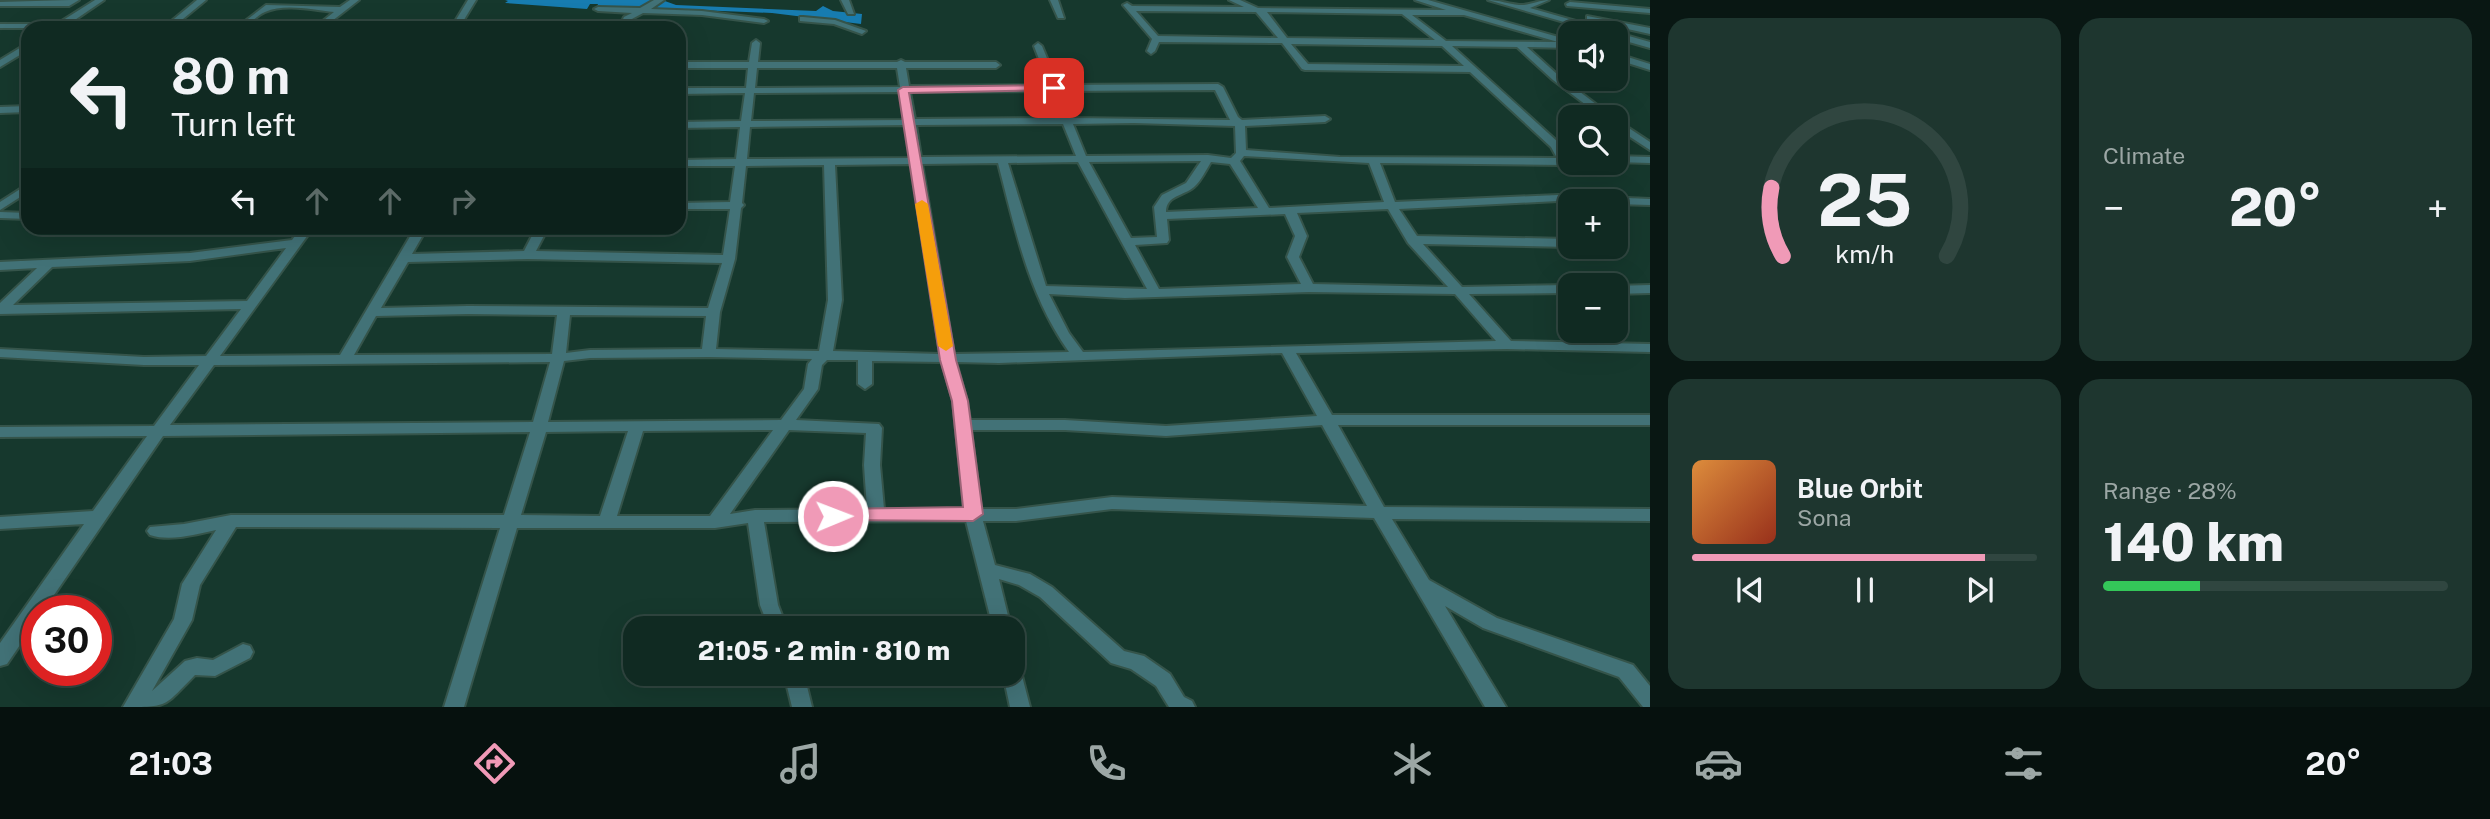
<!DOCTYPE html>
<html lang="en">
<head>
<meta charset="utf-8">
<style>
	:root { --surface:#102a22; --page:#1e362f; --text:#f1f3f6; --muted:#9ca7a5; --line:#304640; --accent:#f09ab7 }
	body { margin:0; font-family:"Public Sans",sans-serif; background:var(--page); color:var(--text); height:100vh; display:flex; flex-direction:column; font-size:26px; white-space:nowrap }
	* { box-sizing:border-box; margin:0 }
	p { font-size:23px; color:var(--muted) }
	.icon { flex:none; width:38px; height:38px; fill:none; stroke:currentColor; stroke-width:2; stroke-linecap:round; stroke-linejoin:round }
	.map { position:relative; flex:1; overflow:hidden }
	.drawer { display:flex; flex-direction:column; gap:18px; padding:18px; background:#091713; width:840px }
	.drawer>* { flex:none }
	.hud { position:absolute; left:21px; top:21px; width:665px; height:214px; border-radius:21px; box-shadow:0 7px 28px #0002,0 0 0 2px var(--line); background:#102a22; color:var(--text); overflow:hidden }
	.tools { position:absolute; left:1558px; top:21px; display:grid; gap:14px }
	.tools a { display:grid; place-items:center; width:70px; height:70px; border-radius:14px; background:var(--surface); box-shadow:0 7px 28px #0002,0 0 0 2px var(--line); font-size:35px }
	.speed { position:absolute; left:21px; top:595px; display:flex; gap:14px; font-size:35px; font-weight:700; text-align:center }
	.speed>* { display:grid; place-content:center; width:91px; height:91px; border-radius:50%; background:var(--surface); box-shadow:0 7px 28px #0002,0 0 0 2px var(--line); line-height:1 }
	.speed .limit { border:10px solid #d22; background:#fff; color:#111 }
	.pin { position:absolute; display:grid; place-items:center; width:60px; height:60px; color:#fff; margin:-30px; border-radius:14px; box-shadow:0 4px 10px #0006 }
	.me { position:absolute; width:77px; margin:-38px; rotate:89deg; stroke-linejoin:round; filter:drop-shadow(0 0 5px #0008) }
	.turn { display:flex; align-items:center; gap:24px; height:147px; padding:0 35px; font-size:32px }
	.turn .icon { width:91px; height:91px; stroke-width:2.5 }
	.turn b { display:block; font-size:49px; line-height:60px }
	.lanes { display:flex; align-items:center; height:66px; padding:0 35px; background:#0003; justify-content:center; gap:35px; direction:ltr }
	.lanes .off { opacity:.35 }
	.big { font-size:52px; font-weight:800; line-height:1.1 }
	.drawer .card { flex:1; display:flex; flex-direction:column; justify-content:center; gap:10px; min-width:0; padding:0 24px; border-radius:21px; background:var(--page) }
	.drawer .dial { align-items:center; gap:0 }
	.dial svg { height:182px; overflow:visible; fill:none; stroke:var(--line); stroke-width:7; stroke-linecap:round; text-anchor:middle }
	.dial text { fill:var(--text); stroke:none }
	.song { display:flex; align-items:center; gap:21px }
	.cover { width:84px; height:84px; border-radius:10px; background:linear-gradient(135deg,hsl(30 70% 55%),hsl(10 70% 35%)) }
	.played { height:7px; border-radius:4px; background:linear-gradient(90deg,var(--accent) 85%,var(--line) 85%) }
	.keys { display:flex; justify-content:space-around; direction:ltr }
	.heat { display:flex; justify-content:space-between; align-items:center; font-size:38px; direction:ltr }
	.charge { height:10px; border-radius:5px; background:linear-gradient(90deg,#34c759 28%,var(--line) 0) }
	.drawer .tiles { flex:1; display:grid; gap:18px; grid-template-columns:repeat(2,1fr) }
	.trip { position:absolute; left:623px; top:616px; width:402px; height:70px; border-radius:21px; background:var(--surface); box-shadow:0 7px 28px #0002,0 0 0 2px var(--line); font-weight:800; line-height:70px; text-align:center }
	.tab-bar { display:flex; height:112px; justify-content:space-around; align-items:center; background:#06110e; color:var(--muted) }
	.tab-bar .icon { width:49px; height:49px }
	.tab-bar .current { color:var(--accent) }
	.tab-bar b { font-size:32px; color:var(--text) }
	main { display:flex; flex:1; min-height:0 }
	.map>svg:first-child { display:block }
	.water { fill:#177cb0 }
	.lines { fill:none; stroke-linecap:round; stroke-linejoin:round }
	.minor-casing { stroke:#35544a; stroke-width:4 }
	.minor { fill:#427277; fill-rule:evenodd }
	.route { fill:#f09ab7; stroke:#9c6477; stroke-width:2 }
	.slow { fill:#f59e0b }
</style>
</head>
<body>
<main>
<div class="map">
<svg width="1650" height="707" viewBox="0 0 1650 707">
	<rect width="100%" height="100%" fill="#16382d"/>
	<path class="water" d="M 505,0 L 658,0 L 637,10 L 627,6 L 596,9 L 598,4 L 590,4 L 587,9 L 505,3 L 508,1 Z
		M 662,0 L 676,5 L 816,11 L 823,6 L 833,11 L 862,14 L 861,24 L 772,13 L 650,8 Z"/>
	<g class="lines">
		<g class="minor-casing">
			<path id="minor" d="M 70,0 L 79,0 L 69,6 L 0,6 L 0,2 Z
				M 95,0 L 104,0 L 63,28 L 0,28 L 0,24 L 57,24 Z
				M 197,0 L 206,0 L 172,28 L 163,28 Z
				M 350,0 L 359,0 L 323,28 L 314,28 L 334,12 C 313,10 285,3 265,12 C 253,17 250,28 236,28 L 266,5 L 340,7 Z
				M 468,0 L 476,0 L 459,28 L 451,28 Z
				M 654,0 L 664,0 L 651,9 L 702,11 L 764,19 L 768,21 L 764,23 L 702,15 L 643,13 L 630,20 L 627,28 L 619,28 L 624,17 L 632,13 L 598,11 L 594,9 L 598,7 L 640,8 Z
				M 841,0 L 849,0 L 854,14 L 848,14 Z
				M 1050,0 L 1058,0 L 1064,18 L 1058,18 Z
				M 1229,0 L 1240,0 L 1258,8 L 1446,10 L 1415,0 L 1428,0 L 1562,38 L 1563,40 L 1560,42 L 1570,42 L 1570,48 L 1527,47 L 1559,76 L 1613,117 L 1602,117 L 1553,80 L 1517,47 L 1452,46 L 1559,143 L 1570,158 L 1570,163 L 1574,163 L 1563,165 L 1380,163 L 1395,202 L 1558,195 L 1650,199 L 1650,205 L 1615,204 L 1615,201 L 1558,201 L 1399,209 L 1417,236 L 1570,239 L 1570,247 L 1423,244 L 1462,287 L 1570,285 L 1570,293 L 1469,294 L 1511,341 L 1650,344 L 1650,352 L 1507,349 L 1296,353 L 1332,415 L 1650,415 L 1650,425 L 1338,425 L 1384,507 L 1650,509 L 1650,521 L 1392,519 L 1429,580 L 1497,618 L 1633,665 L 1650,686 L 1650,707 L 1643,707 L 1619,677 L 1483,628 L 1445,606 L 1506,707 L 1485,707 L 1374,518 L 1112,509 L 1016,521 L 983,521 L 995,565 L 1030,574 L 1052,587 L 1124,651 L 1144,656 L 1170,674 L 1184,697 L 1192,701 L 1195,707 L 1169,707 L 1156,686 L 1131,669 L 1111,663 L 1040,597 L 1019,585 L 999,579 L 1011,628 L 993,628 L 966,521 L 764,522 L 778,605 L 787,628 L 769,628 L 760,605 L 748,523 L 715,528 L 517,528 L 464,707 L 444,707 L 500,528 L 236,527 L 200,585 L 192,620 L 152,691 L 185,661 L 197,658 L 213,660 L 243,644 L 250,646 L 253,652 L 250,658 L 215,676 L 195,675 C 163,707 170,707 123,707 L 174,619 L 182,584 L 216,530 C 196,534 171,542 150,535 L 147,531 L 150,527 L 184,524 L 231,515 L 504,515 L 530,432 L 163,436 L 43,611 L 37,611 L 37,620 L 7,664 L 0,666 L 0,643 L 84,524 L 0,529 L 0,517 L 93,511 L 147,436 L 0,437 L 0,427 L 154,426 L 199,365 L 144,365 L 0,357 L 0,349 L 144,357 L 206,356 L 241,309 L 0,314 L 0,303 L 37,268 L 0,270 L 0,262 L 190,253 L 292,240 L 301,228 L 313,228 L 220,356 L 340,355 L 415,228 L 427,228 L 412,254 L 524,251 L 536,228 L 548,228 L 536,251 L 723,255 L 730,209 L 679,209 L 679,203 L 730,202 L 735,166 L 679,166 L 679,160 L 736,159 L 740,127 L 679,128 L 679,122 L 741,121 L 745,93 L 679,94 L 679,88 L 746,88 L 748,68 L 679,68 L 679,62 L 749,62 L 752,43 L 756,40 L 760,43 L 758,62 L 897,62 L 901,60 L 905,62 L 996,62 L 1000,65 L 996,68 L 906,68 L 909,86 L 1049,85 L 1034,46 L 1038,43 L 1042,46 L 1058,85 L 1218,84 L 1223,87 L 1238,117 L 1242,120 L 1325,116 L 1330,119 L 1325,122 L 1245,126 L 1246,150 L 1340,157 L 1557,158 L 1551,147 L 1470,72 L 1305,70 L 1302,69 L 1282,43 L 1159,42 L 1155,51 L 1151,54 L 1147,51 L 1152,39 L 1123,5 L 1127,3 L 1132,6 L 1244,7 ZM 1136,11 L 1256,12 L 1278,38 L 1158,36 ZM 1267,12 L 1402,14 L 1435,40 L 1287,38 ZM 1412,15 L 1464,15 L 1558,42 L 1446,41 ZM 1291,44 L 1442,46 L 1464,66 L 1308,64 ZM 757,68 L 897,68 L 900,87 L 755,88 ZM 1215,90 L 1230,120 L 1071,118 L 1060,91 ZM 1051,91 L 1061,118 L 915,119 L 910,92 ZM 901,92 L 905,120 L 751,121 L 754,93 ZM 1134,123 L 1235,126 L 1236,153 L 1231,158 L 1208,155 L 1086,156 L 1073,124 ZM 1063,124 L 1076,156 L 921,157 L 916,125 ZM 906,125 L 911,158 L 747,159 L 750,127 ZM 1244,156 L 1369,163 L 1384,202 L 1269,208 L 1240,161 ZM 1201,161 L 1186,183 L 1162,195 L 1154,207 L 1157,237 L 1131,238 L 1089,162 ZM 1078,162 L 1147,289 L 1046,286 L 1008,163 ZM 1211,162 L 1230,164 L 1258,208 L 1166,212 C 1166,195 1184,196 1194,187 C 1201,181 1206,170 1211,162 ZM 998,163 C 1015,229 1029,296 1069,352 L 954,354 L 922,164 ZM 912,164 L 940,354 L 833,351 L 842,300 L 835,165 ZM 824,165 L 828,300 L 819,351 L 716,349 L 720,312 L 735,259 L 741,208 L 744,205 L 742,203 L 746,166 ZM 1388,209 L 1408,243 L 1448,287 L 1313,284 L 1299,257 L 1307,236 L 1297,213 ZM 1285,214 L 1295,236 L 1287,257 L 1301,284 L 1159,289 L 1135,245 L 1167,243 L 1169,240 L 1167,219 ZM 286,248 L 247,301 L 13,305 L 52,267 L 190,261 ZM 528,259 L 722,263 L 708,308 L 468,306 L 381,308 L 408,262 ZM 1309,292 L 1455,294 L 1496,341 L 1083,352 L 1069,333 L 1049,294 L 1125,298 ZM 468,314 L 557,315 L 552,354 L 354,355 L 376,316 ZM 570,315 L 706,316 L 702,349 L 590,350 L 566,353 ZM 1282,353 L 1317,416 L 1166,426 L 1065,420 L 970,420 L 967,401 L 956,362 L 999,363 ZM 709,357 L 812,359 L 808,364 L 804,389 L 781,420 L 548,422 L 564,361 L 590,358 ZM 827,360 L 858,360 L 858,384 L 865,389 L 872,384 L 872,361 L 942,362 L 953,401 L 964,509 L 884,509 L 880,465 L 882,428 L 879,424 L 796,420 L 818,389 L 822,365 ZM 550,362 L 533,422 L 170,425 L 214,365 ZM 1322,425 L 1367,506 L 1112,497 L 1016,509 L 981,509 L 971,430 L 1065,430 L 1166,436 ZM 773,430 L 710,516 L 617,516 L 643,431 ZM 789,430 L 866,433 L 864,465 L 867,509 L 755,510 L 730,514 ZM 628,431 L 600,516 L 521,515 L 546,432 Z
				M 1488,0 C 1499,0 1508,4 1519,5 C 1528,6 1539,0 1549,0 L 1530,8 L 1650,42 L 1650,48 L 1615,38 L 1615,33 L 1602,33 Z
				M 1570,2 L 1650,9 L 1650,13 L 1567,6 L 1566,4 Z
				M 1587,16 L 1650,28 L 1650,34 L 1587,20 Z
				M 803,17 L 835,20 L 866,31 L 862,34 L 834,24 L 800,21 L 800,17 Z
				M 28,43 L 28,50 L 0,67 L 0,60 Z
				M 1615,53 L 1650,64 L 1650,70 L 1615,59 Z
				M 28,106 L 28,112 L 0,113 L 0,107 Z
				M 1615,119 L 1650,142 L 1650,150 L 1615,127 Z
				M 1615,156 L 1650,157 L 1650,163 L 1615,162 Z
				M 28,184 L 28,192 L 0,210 L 0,202 Z
				M 0,212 L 28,213 L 28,219 L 0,218 Z
				M 1650,285 L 1650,293 L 1615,294 L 1615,286 Z
				M 1013,666 L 1020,668 L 1030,707 L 1010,707 L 1003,674 L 1013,674 Z
				M 784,674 L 804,674 L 812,707 L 792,707 Z"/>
		</g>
		<use href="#minor" class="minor"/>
	</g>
	<path class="route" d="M 1054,85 L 1059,88 L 1058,90 L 909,93 L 956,360 L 968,401 L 983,514 L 973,521 L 827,520 L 824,516 L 827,511 L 833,509 L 963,507 L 952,401 L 940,360 L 898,90 L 903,87 Z"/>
	<path class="slow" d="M 922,200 L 928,204 L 953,346 L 946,351 L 938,346 L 915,204 Z"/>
</svg>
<div class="tools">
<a><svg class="icon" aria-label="sound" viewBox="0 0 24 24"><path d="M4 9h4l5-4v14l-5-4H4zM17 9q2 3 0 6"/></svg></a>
<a><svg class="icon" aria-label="search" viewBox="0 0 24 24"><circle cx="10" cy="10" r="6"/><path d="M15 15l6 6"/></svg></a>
<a>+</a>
<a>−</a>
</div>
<div class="speed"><div class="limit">30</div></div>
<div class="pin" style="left:1054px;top:88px;background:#d93025"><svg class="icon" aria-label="arrive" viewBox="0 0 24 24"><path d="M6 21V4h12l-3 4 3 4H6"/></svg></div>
<svg class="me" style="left:833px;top:516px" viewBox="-20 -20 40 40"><circle r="17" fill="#f09ab7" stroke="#fff" stroke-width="3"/><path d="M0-11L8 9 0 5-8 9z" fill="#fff"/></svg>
<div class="trip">21:05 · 2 min · 810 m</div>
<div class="hud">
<div class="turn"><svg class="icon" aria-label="left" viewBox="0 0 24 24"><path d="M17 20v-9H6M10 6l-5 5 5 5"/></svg><div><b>80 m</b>Turn left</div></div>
<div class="lanes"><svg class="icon" aria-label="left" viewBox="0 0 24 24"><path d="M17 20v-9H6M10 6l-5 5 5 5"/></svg><svg class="icon off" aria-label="ahead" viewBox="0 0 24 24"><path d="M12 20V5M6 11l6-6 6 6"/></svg><svg class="icon off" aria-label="ahead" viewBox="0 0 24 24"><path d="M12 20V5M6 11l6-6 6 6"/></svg><svg class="icon off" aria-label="right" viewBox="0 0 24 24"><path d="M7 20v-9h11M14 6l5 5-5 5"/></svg></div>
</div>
</div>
<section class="drawer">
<div class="tiles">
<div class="card dial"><svg viewBox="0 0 100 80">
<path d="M14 69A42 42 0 1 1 86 69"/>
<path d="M14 69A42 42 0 0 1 9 39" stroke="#f09ab7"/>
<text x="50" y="56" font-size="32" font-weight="700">25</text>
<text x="50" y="72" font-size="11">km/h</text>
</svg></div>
<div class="card"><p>Climate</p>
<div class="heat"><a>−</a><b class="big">20°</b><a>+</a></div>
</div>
<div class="card">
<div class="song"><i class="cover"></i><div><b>Blue Orbit</b><p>Sona</p></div></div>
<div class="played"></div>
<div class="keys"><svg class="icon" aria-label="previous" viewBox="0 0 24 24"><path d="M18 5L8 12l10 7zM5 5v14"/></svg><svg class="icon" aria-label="pause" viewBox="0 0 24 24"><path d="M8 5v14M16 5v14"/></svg><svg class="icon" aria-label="next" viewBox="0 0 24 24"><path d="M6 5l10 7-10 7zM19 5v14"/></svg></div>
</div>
<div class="card"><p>Range · 28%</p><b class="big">140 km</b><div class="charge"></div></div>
</div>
</section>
</main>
<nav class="tab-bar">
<b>21:03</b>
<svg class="icon current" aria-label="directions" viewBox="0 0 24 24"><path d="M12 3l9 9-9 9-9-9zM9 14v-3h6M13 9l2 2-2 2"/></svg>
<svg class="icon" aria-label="music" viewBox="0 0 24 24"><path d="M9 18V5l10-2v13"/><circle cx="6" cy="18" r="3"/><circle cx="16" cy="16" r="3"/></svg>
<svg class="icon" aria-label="phone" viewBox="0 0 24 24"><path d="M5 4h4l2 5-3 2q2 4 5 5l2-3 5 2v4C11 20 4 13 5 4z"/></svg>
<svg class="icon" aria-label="climate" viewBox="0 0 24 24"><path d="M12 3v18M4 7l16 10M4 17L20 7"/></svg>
<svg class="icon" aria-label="car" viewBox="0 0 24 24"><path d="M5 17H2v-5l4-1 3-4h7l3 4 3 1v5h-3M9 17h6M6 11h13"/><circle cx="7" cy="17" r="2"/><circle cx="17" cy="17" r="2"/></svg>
<svg class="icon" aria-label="filters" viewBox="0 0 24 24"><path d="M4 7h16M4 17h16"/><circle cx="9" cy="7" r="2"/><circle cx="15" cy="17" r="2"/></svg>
<b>20°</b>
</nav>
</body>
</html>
